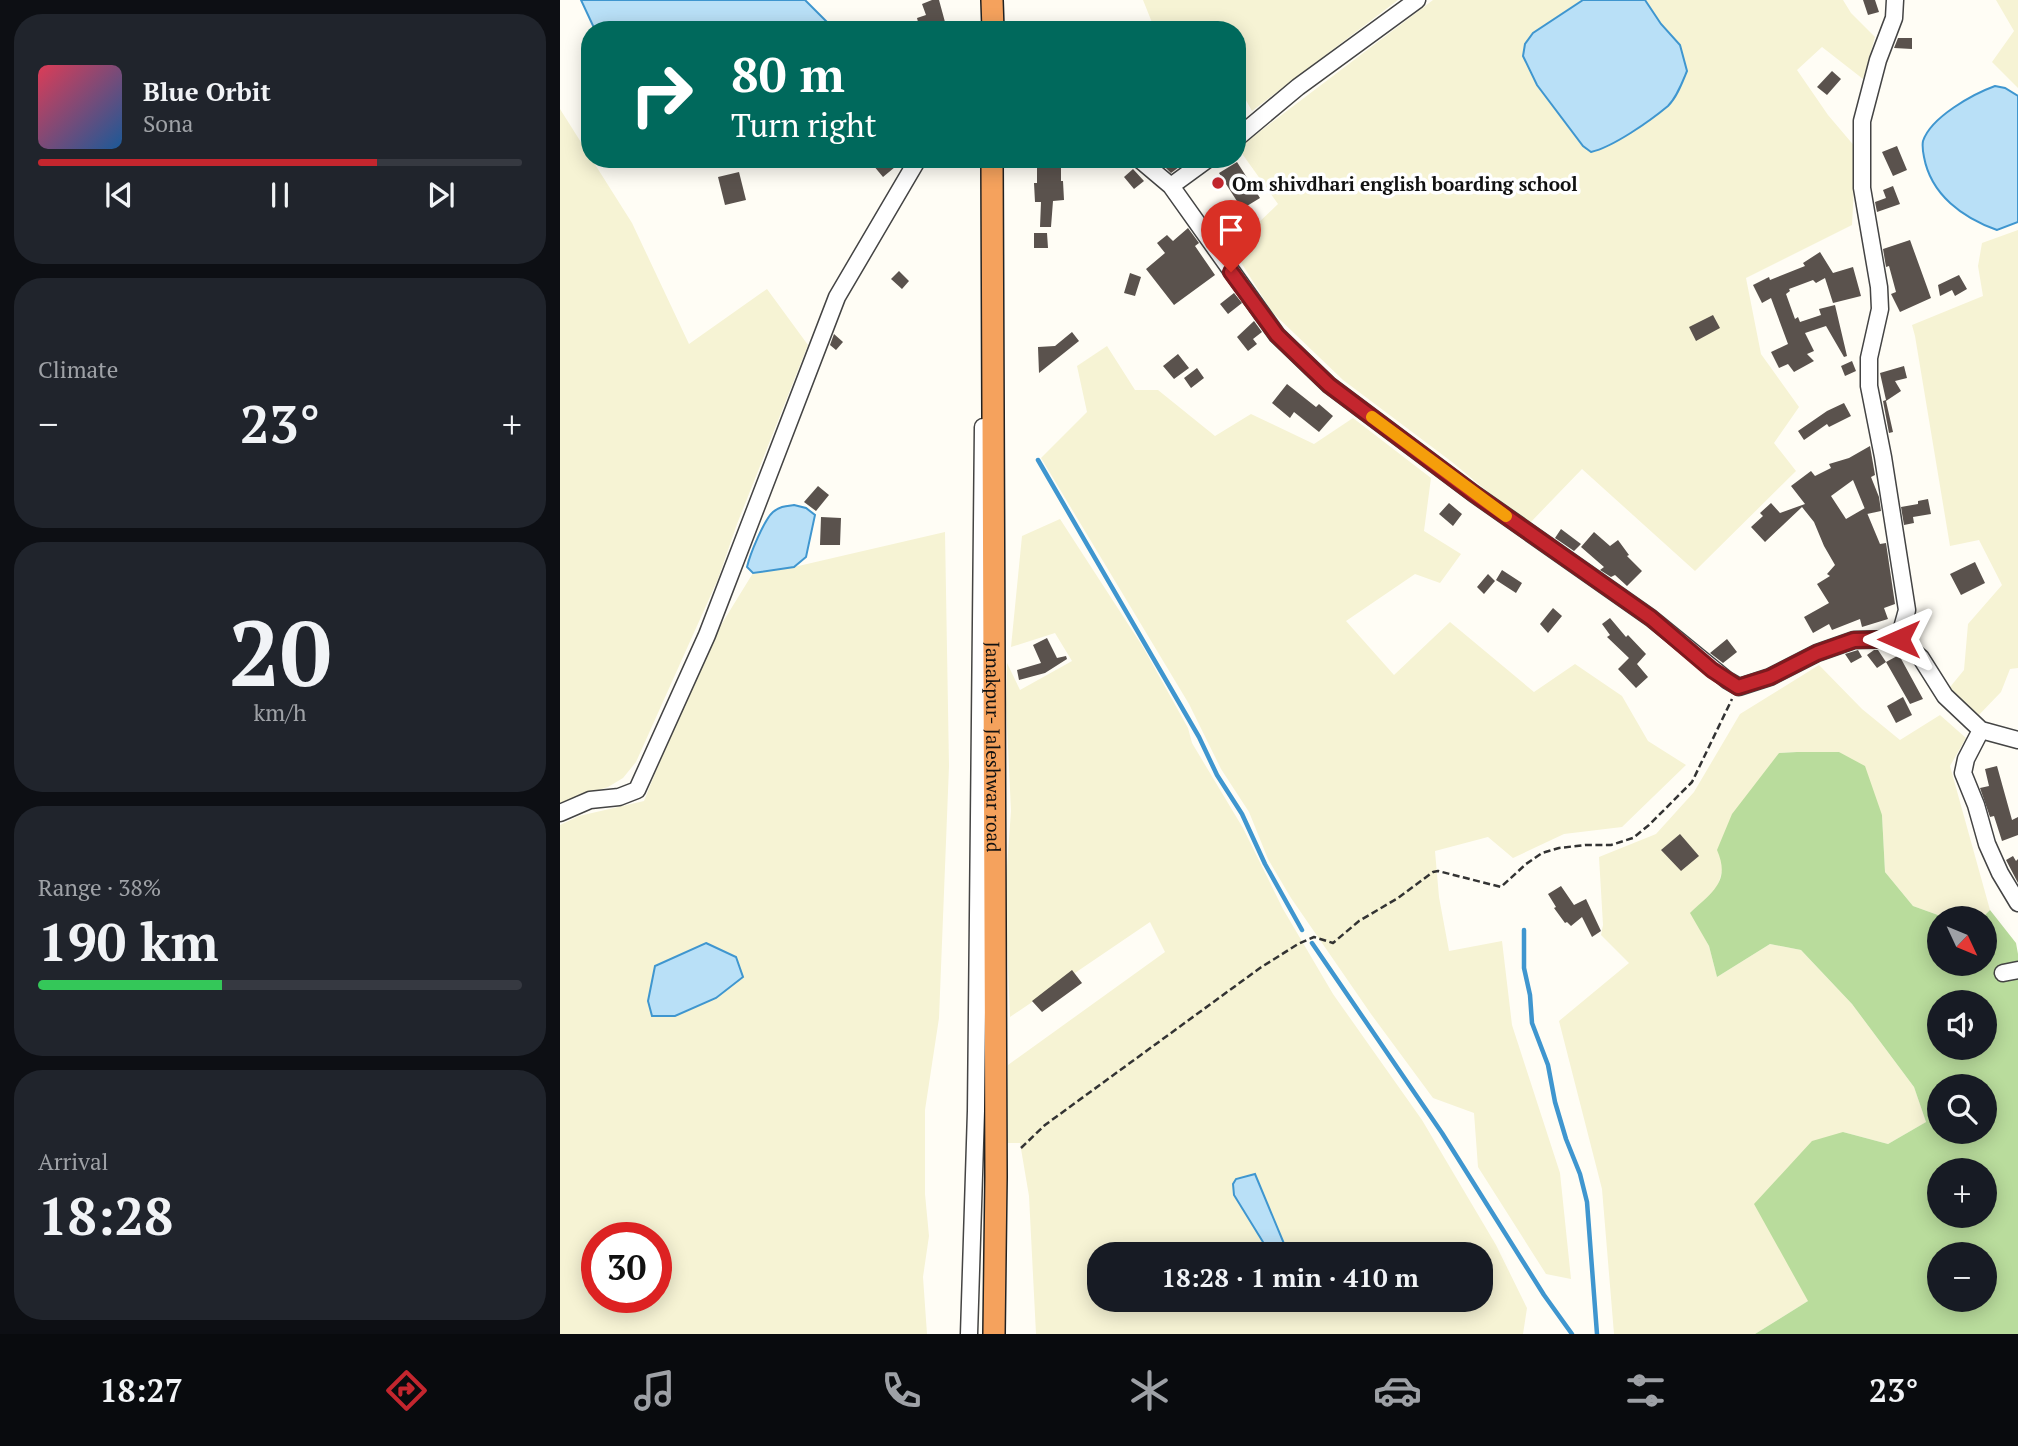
<!DOCTYPE html>
<html lang="en">
<head>
<meta charset="utf-8">
<style>
	:root { --surface:#171b24; --page:#20242c; --text:#f1f3f6; --muted:#9ea1a6; --line:#363941; --accent:#c4262e }
	body { margin:0; font-family:"PT Serif",serif; background:var(--page); color:var(--text); height:100vh; display:flex; flex-direction:column; font-size:26px; white-space:nowrap }
	* { box-sizing:border-box; margin:0 }
	p { font-size:23px; color:var(--muted) }
	.icon { flex:none; width:38px; height:38px; fill:none; stroke:currentColor; stroke-width:2; stroke-linecap:round; stroke-linejoin:round }
	.map { position:relative; flex:1; overflow:hidden }
	.details { display:flex; flex-direction:column; gap:14px; padding:14px; background:#0d0f14; width:560px }
	.details>* { flex:none }
	.guide { position:absolute; left:21px; top:21px; width:665px; height:147px; border-radius:28px; box-shadow:0 4px 18px #0003; background:#00695c; color:#fff; overflow:hidden }
	.needle { width:46px; rotate:134deg }
	.tools { position:absolute; left:1367px; top:906px; display:grid; gap:14px }
	.tools a { display:grid; place-items:center; width:70px; height:70px; border-radius:50%; background:var(--surface); box-shadow:0 4px 18px #0003; font-size:35px }
	.speed { position:absolute; left:21px; top:1222px; display:flex; gap:14px; font-size:35px; font-weight:700; text-align:center }
	.speed>* { display:grid; place-content:center; width:91px; height:91px; border-radius:50%; background:var(--surface); box-shadow:0 4px 18px #0003; line-height:1 }
	.speed .limit { border:10px solid #d22; background:#fff; color:#111 }
	.pin { position:absolute; display:grid; place-items:center; width:60px; height:60px; color:#fff; margin:-72px -30px; border-radius:50% 50% 50% 0; rotate:-45deg; box-shadow:0 0 7px #0007 }
	.pin .icon { rotate:45deg }
	.me { position:absolute; width:77px; margin:-38px; rotate:270deg; stroke-linejoin:round; filter:drop-shadow(0 0 5px #0008) }
	.turn { display:flex; align-items:center; gap:24px; height:147px; padding:0 35px; font-size:32px }
	.turn .icon { width:91px; height:91px; stroke-width:2.5 }
	.turn b { display:block; font-size:49px; line-height:60px }
	.big { font-size:52px; font-weight:800; line-height:1.1 }
	.details .widget { flex:1; display:flex; flex-direction:column; justify-content:center; gap:10px; min-width:0; padding:0 24px; border-radius:28px; background:var(--page) }
	.details .dial { align-items:center; gap:0 }
	.dial b { font-size:91px; line-height:1 }
	.song { display:flex; align-items:center; gap:21px }
	.cover { width:84px; height:84px; border-radius:10px; background:linear-gradient(135deg,hsl(350 70% 55%),hsl(210 70% 35%)) }
	.played { height:7px; border-radius:4px; background:linear-gradient(90deg,var(--accent) 70%,var(--line) 70%) }
	.keys { display:flex; justify-content:space-around; direction:ltr }
	.heat { display:flex; justify-content:space-between; align-items:center; font-size:38px; direction:ltr }
	.charge { height:10px; border-radius:5px; background:linear-gradient(90deg,#34c759 38%,var(--line) 0) }
	.trip { position:absolute; left:527px; top:1242px; width:406px; height:70px; border-radius:28px; background:var(--surface); box-shadow:0 4px 18px #0003; font-weight:800; line-height:70px; text-align:center }
	.menu { display:flex; height:112px; justify-content:space-around; align-items:center; background:#090b0e; color:var(--muted) }
	.menu .icon { width:49px; height:49px }
	.menu .active { color:var(--accent) }
	.menu b { font-size:32px; color:var(--text) }
	main { display:flex; flex:1; min-height:0 }
	.map>svg:first-child { display:block }
	.farmland { fill:#f6f3d4; fill-rule:evenodd }
	.forest { fill:#b9dc9c; fill-rule:evenodd }
	.water { fill:#b9e0f7; stroke:#3f96cf; stroke-width:2 }
	.lines { fill:none; stroke-linecap:round; stroke-linejoin:round }
	.stream { stroke:#3f96cf; stroke-width:4.5 }
	.building { fill:#5a524d }
	.minor-casing { stroke:#444; stroke-width:19 }
	.highway-casing { stroke:#222; stroke-width:24 }
	.path { stroke:#333; stroke-width:2.5; stroke-dasharray:7 3.5; stroke-linecap:butt }
	.minor { stroke:#fff; stroke-width:16 }
	.highway { stroke:#f5a25d; stroke-width:21 }
	.route-casing { stroke:#7f191e; stroke-width:18 }
	.route { stroke:#c4262e; stroke-width:12 }
	.slow { stroke:#f59e0b; stroke-width:12 }
	.poi-dot { fill:#c4262e; stroke:#fff; stroke-width:2.5 }
	.labels { text-anchor:middle; dominant-baseline:central; stroke-width:7; stroke-linejoin:round; paint-order:stroke }
	.poi-label { font-size:19px; font-weight:bold; fill:#111; stroke:#fff; text-anchor:start }
	.street-label { font-size:19px; fill:#111; stroke:#fff }
</style>
</head>
<body>
<main>
<section class="details">
<div class="widget">
<div class="song"><i class="cover"></i><div><b>Blue Orbit</b><p>Sona</p></div></div>
<div class="played"></div>
<div class="keys"><svg class="icon" aria-label="previous" viewBox="0 0 24 24"><path d="M18 5L8 12l10 7zM5 5v14"/></svg><svg class="icon" aria-label="pause" viewBox="0 0 24 24"><path d="M8 5v14M16 5v14"/></svg><svg class="icon" aria-label="next" viewBox="0 0 24 24"><path d="M6 5l10 7-10 7zM19 5v14"/></svg></div>
</div>
<div class="widget"><p>Climate</p>
<div class="heat"><a>−</a><b class="big">23°</b><a>+</a></div>
</div>
<div class="widget dial"><b>20</b><p>km/h</p></div>
<div class="widget"><p>Range · 38%</p><b class="big">190 km</b><div class="charge"></div></div>
<div class="widget"><p>Arrival</p><b class="big">18:28</b></div>
</section>
<div class="map">
<svg width="1458" height="1334" viewBox="0 0 1458 1334">
	<rect width="100%" height="100%" fill="#fffdf5"/>
	<path class="farmland" d="M 583,0 L 838,0 L 692,111 L 677,84 L 677,30 L 595,30 Z
		M 873,0 L 1283,0 L 1291,13 L 1315,37 L 1303,79 L 1262,47 L 1237,70 L 1268,115 L 1296,148 L 1292,225 L 1186,278 L 1201,354 L 1239,407 L 1214,443 L 1236,471 L 1135,571 L 1022,469 L 968,525 L 892,462 L 783,380 L 712,312 L 672,248 L 718,204 L 678,148 Z
		M 1436,0 L 1458,0 L 1458,88 L 1432,62 L 1454,31 Z
		M 0,109 L 72,223 L 129,344 L 207,289 L 248,345 L 177,524 L 158,579 L 76,762 L 63,778 L 48,787 L 0,803 Z
		M 1458,230 L 1458,668 L 1450,669 L 1441,692 L 1416,718 L 1386,692 L 1404,670 L 1408,624 L 1442,585 L 1419,540 L 1390,546 L 1355,336 L 1352,325 L 1423,296 L 1418,266 L 1422,243 Z
		M 547,346 L 575,390 L 598,390 L 655,436 L 691,414 L 754,444 L 793,418 L 871,478 L 864,531 L 901,554 L 880,583 L 855,574 L 786,621 L 834,675 L 890,622 L 974,692 L 1015,664 L 1062,696 L 1088,741 L 1126,765 L 1062,827 L 1004,834 L 953,858 L 928,837 L 875,851 L 879,897 L 889,951 L 942,941 L 952,1025 L 1000,1173 L 1011,1279 L 986,1274 L 918,1167 L 914,1113 L 873,1098 L 811,1014 L 731,898 L 708,859 L 689,812 L 661,769 L 629,704 L 481,458 L 527,412 L 517,366 Z
		M 500,519 L 583,647 L 628,728 L 632,743 L 683,828 L 723,909 L 773,994 L 862,1120 L 936,1245 L 967,1308 L 963,1334 L 476,1334 L 469,1196 L 460,1143 L 445,1143 L 448,1065 L 605,952 L 590,922 L 450,1017 L 445,894 L 451,811 L 446,704 L 447,663 L 460,690 L 512,661 L 495,633 L 451,647 L 462,536 ZM 676,1182 L 725,1246 L 715,1255 L 920,1255 L 920,1300 L 539,1300 L 539,1255 L 695,1255 L 703,1247 L 703,1242 L 678,1203 L 673,1185 Z
		M 385,532 L 389,766 L 379,1018 L 365,1110 L 365,1194 L 369,1236 L 363,1277 L 367,1334 L 0,1334 L 0,825 L 19,816 L 84,801 L 116,721 L 153,638 L 193,573 L 234,567 ZM 92,984 L 156,998 L 115,1016 L 88,1001 ZM 37,1237 L 96,1237 L 96,1297 L 37,1297 Z
		M 1259,665 L 1302,709 L 1340,740 L 1380,715 L 1406,738 L 1390,766 L 1430,910 L 1421,919 L 1389,919 L 1353,906 L 1325,872 L 1322,815 L 1279,752 L 1237,752 L 1219,753 L 1164,865 L 1157,888 L 1131,913 L 1149,946 L 1157,977 L 1210,944 L 1241,950 L 1292,1004 L 1354,1087 L 1366,1122 L 1328,1144 L 1283,1132 L 1248,1301 L 1195,1334 L 1054,1334 L 1042,1189 L 999,1021 L 1069,963 L 1041,935 L 1043,925 L 1039,857 L 1096,834 L 1134,792 L 1180,714 Z"/>
	<path class="forest" d="M 1237,752 L 1279,752 L 1305,766 L 1322,815 L 1325,872 L 1353,906 L 1389,919 L 1379,919 L 1379,964 L 1424,964 L 1424,919 L 1421,919 L 1430,910 L 1456,943 L 1458,954 L 1458,1334 L 1195,1334 L 1248,1301 L 1194,1204 L 1252,1141 L 1283,1132 L 1328,1144 L 1366,1122 L 1354,1087 L 1292,1004 L 1241,950 L 1210,944 L 1157,977 L 1149,946 L 1130,913 C 1152,892 1171,882 1157,850 L 1172,814 L 1219,753 ZM 1379,1003 L 1424,1003 L 1424,1048 L 1379,1048 ZM 1379,1087 L 1424,1087 L 1424,1132 L 1379,1132 ZM 1379,1171 L 1424,1171 L 1424,1216 L 1379,1216 ZM 1379,1255 L 1424,1255 L 1424,1300 L 1379,1300 Z"/>
	<path class="water" d="M 21,0 L 245,0 L 275,30 L 35,30 Z
		M 1023,0 L 1085,0 L 1101,24 L 1120,45 L 1127,71 C 1122,83 1117,97 1108,106 C 1090,121 1053,147 1031,152 L 1023,146 L 977,85 L 963,56 L 965,44 L 973,33 Z
		M 1435,86 L 1445,88 L 1458,96 L 1458,222 L 1437,230 C 1403,218 1371,195 1364,157 C 1363,152 1362,146 1363,141 C 1371,117 1413,94 1435,86 Z
		M 234,505 L 246,508 L 255,515 L 246,557 L 234,567 L 193,573 L 187,567 C 190,554 204,520 213,512 C 220,506 227,506 234,505 Z
		M 146,943 L 176,957 L 183,977 L 156,998 L 115,1016 L 92,1016 L 88,1001 L 95,966 Z
		M 695,1174 L 725,1246 L 715,1255 L 695,1255 L 703,1247 L 703,1242 L 674,1195 L 673,1184 L 676,1179 Z"/>
	<g class="lines">
		<path class="stream" d="M 478,460 L 639,737 L 657,775 L 682,814 L 705,864 L 742,930
			M 964,930 L 964,968 L 970,995 L 972,1023 L 988,1065 L 995,1102 L 1006,1139 L 1020,1174 L 1027,1202 L 1037,1334
			M 752,943 L 882,1133 L 984,1295 L 1012,1334"/>
	</g>
	<path class="building" d="M 372,0 L 379,0 L 385,22 L 377,24 L 379,30 L 360,30 L 357,18 L 366,15 L 362,4 Z
		M 1303,0 L 1315,0 L 1319,12 L 1308,15 Z
		M 1338,38 L 1352,38 L 1352,49 L 1334,48 Z
		M 1272,71 L 1281,79 L 1267,95 L 1257,87 Z
		M 1337,146 L 1347,170 L 1333,176 L 1322,152 Z
		M 308,159 L 329,159 L 335,167 L 323,177 Z
		M 477,159 L 501,159 L 501,181 L 503,181 L 504,200 L 493,201 L 491,227 L 480,227 L 481,202 L 475,202 L 474,183 L 477,183 Z
		M 612,159 L 625,159 L 627,161 L 611,173 L 604,166 Z
		M 677,162 L 700,198 L 682,209 L 659,173 Z
		M 573,169 L 584,181 L 574,189 L 564,177 Z
		M 179,172 L 186,200 L 165,205 L 158,177 Z
		M 1333,186 L 1340,204 L 1317,212 L 1315,202 L 1326,198 L 1323,190 Z
		M 628,228 L 639,243 L 635,246 L 655,275 L 614,305 L 586,269 L 605,253 L 597,243 L 607,235 L 613,241 Z
		M 474,233 L 487,233 L 488,248 L 474,248 Z
		M 1350,240 L 1371,298 L 1340,312 L 1331,294 L 1336,292 L 1329,266 L 1326,267 L 1323,249 Z
		M 1260,252 L 1273,273 L 1293,267 L 1301,296 L 1273,303 L 1265,278 L 1256,283 L 1253,280 L 1229,289 L 1230,291 L 1226,294 L 1235,319 L 1238,317 L 1240,322 L 1261,315 L 1259,309 L 1275,305 L 1287,356 L 1284,357 L 1266,326 L 1245,333 L 1254,351 L 1247,354 L 1254,361 L 1234,372 L 1228,364 L 1219,368 L 1211,352 L 1228,344 L 1211,298 L 1202,303 L 1193,285 L 1209,277 L 1210,280 L 1245,266 L 1243,263 Z
		M 339,271 L 349,281 L 342,289 L 331,279 Z
		M 570,273 L 581,277 L 575,296 L 564,293 Z
		M 1399,275 L 1407,289 L 1395,296 L 1392,290 L 1380,296 L 1378,285 Z
		M 674,293 L 682,303 L 668,314 L 660,304 Z
		M 1153,315 L 1160,328 L 1136,341 L 1129,327 Z
		M 694,321 L 702,332 L 693,339 L 697,344 L 688,351 L 677,337 Z
		M 512,332 L 519,341 L 479,373 L 478,347 L 495,346 Z
		M 274,334 L 283,342 L 276,350 L 270,345 Z
		M 618,354 L 629,368 L 614,379 L 603,366 Z
		M 1292,361 L 1296,371 L 1285,376 L 1281,366 Z
		M 1344,366 L 1347,378 L 1335,381 L 1341,391 L 1326,401 L 1333,432 L 1329,433 L 1323,401 L 1326,400 L 1320,373 Z
		M 637,368 L 644,378 L 631,388 L 624,378 Z
		M 727,384 L 756,407 L 759,404 L 773,416 L 759,432 L 734,412 L 730,418 L 712,403 Z
		M 1284,403 L 1291,416 L 1269,427 L 1267,424 L 1244,440 L 1238,431 L 1267,411 Z
		M 1310,446 L 1315,475 L 1311,477 L 1319,497 L 1321,511 L 1307,514 L 1293,480 L 1271,496 L 1286,519 L 1305,508 L 1320,544 L 1326,543 L 1335,604 L 1324,608 L 1328,619 L 1302,627 L 1300,619 L 1272,630 L 1269,624 L 1253,633 L 1244,617 L 1269,603 L 1257,584 L 1270,576 L 1267,574 L 1275,565 L 1264,546 L 1254,522 L 1242,507 L 1205,542 L 1191,527 L 1203,516 L 1200,513 L 1211,503 L 1220,513 L 1245,504 L 1231,486 L 1251,471 L 1255,476 L 1271,468 L 1269,464 L 1289,458 Z
		M 258,486 L 269,495 L 256,511 L 244,502 Z
		M 1368,499 L 1371,514 L 1353,517 L 1354,523 L 1344,525 L 1341,507 L 1358,504 L 1358,501 Z
		M 889,503 L 902,514 L 893,526 L 879,514 Z
		M 261,517 L 281,518 L 280,545 L 260,545 Z
		M 1001,529 L 1021,544 L 1014,551 L 995,538 Z
		M 1034,532 L 1050,546 L 1058,540 L 1069,555 L 1067,556 L 1082,571 L 1067,586 L 1055,575 L 1051,577 L 1040,570 L 1044,567 L 1021,547 Z
		M 1415,562 L 1425,583 L 1401,595 L 1390,574 Z
		M 942,570 L 962,583 L 956,593 L 936,580 Z
		M 928,574 L 935,581 L 924,594 L 917,587 Z
		M 993,608 L 1002,616 L 988,633 L 980,624 Z
		M 1050,618 L 1066,637 L 1068,635 L 1086,654 L 1077,664 L 1088,677 L 1076,688 L 1058,669 L 1069,658 L 1047,637 L 1050,635 L 1042,624 Z
		M 487,638 L 497,658 L 506,656 L 507,659 L 485,673 L 459,680 L 457,670 L 481,663 L 473,645 Z
		M 1167,639 L 1177,652 L 1163,663 L 1150,653 Z
		M 1298,650 L 1302,657 L 1291,663 L 1285,654 Z
		M 1314,650 L 1318,650 L 1326,662 L 1317,668 L 1307,655 Z
		M 1339,655 L 1363,699 L 1350,704 L 1326,662 Z
		M 1343,697 L 1352,715 L 1336,723 L 1327,706 Z
		M 1437,766 L 1452,820 L 1458,817 L 1458,835 L 1442,841 L 1434,816 L 1430,817 L 1420,788 L 1429,786 L 1425,769 Z
		M 1120,834 L 1139,856 L 1121,871 L 1101,850 Z
		M 1453,856 L 1456,861 L 1458,859 L 1458,883 L 1446,860 Z
		M 1001,886 L 1014,905 L 1026,899 L 1041,931 L 1032,937 L 1022,917 L 1011,926 L 1007,922 L 1005,923 L 994,908 L 996,907 L 988,894 Z
		M 512,970 L 522,983 L 482,1012 L 472,1001 Z"/>
	<g class="lines">
		<g class="minor-casing">
			<path id="minor" d="M 1335,0 L 1334,18 L 1318,60 L 1302,121 L 1302,188 L 1319,287 L 1320,309 L 1309,358 L 1309,386 L 1323,457 L 1347,610 L 1339,639
				M 677,138 L 738,87 L 857,0
				M 579,159 L 611,186 L 717,335 L 769,385 L 913,493 L 1091,618 L 1167,680 L 1179,687 L 1210,677 L 1257,653 L 1294,640 L 1339,639 L 1361,658 L 1385,696 L 1421,730 L 1458,740
				M 611,186 L 648,159
				M 1421,730 L 1406,759 L 1403,773 L 1416,805 L 1427,844 L 1440,873 L 1458,903
				M 0,813 L 30,800 L 59,797 L 77,790 L 147,635 L 277,297 L 358,159
				M 1443,973 L 1458,970
				M 409,1334 L 416,1111 L 423,427"/>
		</g>
		<g class="highway-casing">
			<g id="highway">
				<path d="M 432,0 L 433,30"/>
				<path id="s1" d="M 432,159 L 436,1177 L 434,1334"/>
			</g>
		</g>
		<path class="path" d="M 461,1148 L 485,1125 L 700,968 L 738,944 L 754,937 L 773,943 L 799,921 L 838,898 L 873,872 L 878,871 L 941,887 L 966,864 L 982,853 L 999,848 L 1025,845 L 1051,845 L 1073,838 L 1089,825 L 1132,782 L 1172,699"/>
		<use href="#minor" class="minor"/>
		<use href="#highway" class="highway"/>
	</g>
	<g class="lines">
		<g class="route-casing">
			<path id="route" d="M 671,272 L 717,335 L 769,385 L 913,493 L 1091,618 L 1152,670 L 1178,687 L 1210,677 L 1257,653 L 1294,640 L 1339,639"/>
		</g>
		<use href="#route" class="route"/>
		<path class="slow" d="M 812,417 L 946,516"/>
	</g>
	<circle class="poi-dot" cx="658" cy="183" r="7"/>
	<g class="labels">
		<g class="poi-label">
			<text x="672" y="183">Om shivdhari english boarding school</text>
		</g>
		<g class="street-label">
			<text stroke="none"><textPath href="#s1" startOffset="588">Janakpur- Jaleshwar road</textPath></text>
		</g>
	</g>
</svg>
<div class="tools">
<a><svg class="needle" viewBox="-14 -14 28 28"><path d="M0-13l5 13h-10z" fill="#e53935"/><path d="M0 13l5-13h-10z" fill="#9ea1a6"/></svg></a>
<a><svg class="icon" aria-label="sound" viewBox="0 0 24 24"><path d="M4 9h4l5-4v14l-5-4H4zM17 9q2 3 0 6"/></svg></a>
<a><svg class="icon" aria-label="search" viewBox="0 0 24 24"><circle cx="10" cy="10" r="6"/><path d="M15 15l6 6"/></svg></a>
<a>+</a>
<a>−</a>
</div>
<div class="speed"><div class="limit">30</div></div>
<div class="pin" style="left:671px;top:272px;background:#d93025"><svg class="icon" aria-label="arrive" viewBox="0 0 24 24"><path d="M6 21V4h12l-3 4 3 4H6"/></svg></div>
<svg class="me" style="left:1339px;top:639px" viewBox="-20 -20 40 40"><path d="M0-17L14 15 0 8-14 15z" fill="#c4262e" stroke="#fff" stroke-width="4"/></svg>
<div class="trip">18:28 · 1 min · 410 m</div>
<div class="guide">
<div class="turn"><svg class="icon" aria-label="right" viewBox="0 0 24 24"><path d="M7 20v-9h11M14 6l5 5-5 5"/></svg><div><b>80 m</b>Turn right</div></div>
</div>
</div>
</main>
<nav class="menu">
<b>18:27</b>
<svg class="icon active" aria-label="directions" viewBox="0 0 24 24"><path d="M12 3l9 9-9 9-9-9zM9 14v-3h6M13 9l2 2-2 2"/></svg>
<svg class="icon" aria-label="music" viewBox="0 0 24 24"><path d="M9 18V5l10-2v13"/><circle cx="6" cy="18" r="3"/><circle cx="16" cy="16" r="3"/></svg>
<svg class="icon" aria-label="phone" viewBox="0 0 24 24"><path d="M5 4h4l2 5-3 2q2 4 5 5l2-3 5 2v4C11 20 4 13 5 4z"/></svg>
<svg class="icon" aria-label="climate" viewBox="0 0 24 24"><path d="M12 3v18M4 7l16 10M4 17L20 7"/></svg>
<svg class="icon" aria-label="car" viewBox="0 0 24 24"><path d="M5 17H2v-5l4-1 3-4h7l3 4 3 1v5h-3M9 17h6M6 11h13"/><circle cx="7" cy="17" r="2"/><circle cx="17" cy="17" r="2"/></svg>
<svg class="icon" aria-label="filters" viewBox="0 0 24 24"><path d="M4 7h16M4 17h16"/><circle cx="9" cy="7" r="2"/><circle cx="15" cy="17" r="2"/></svg>
<b>23°</b>
</nav>
</body>
</html>
